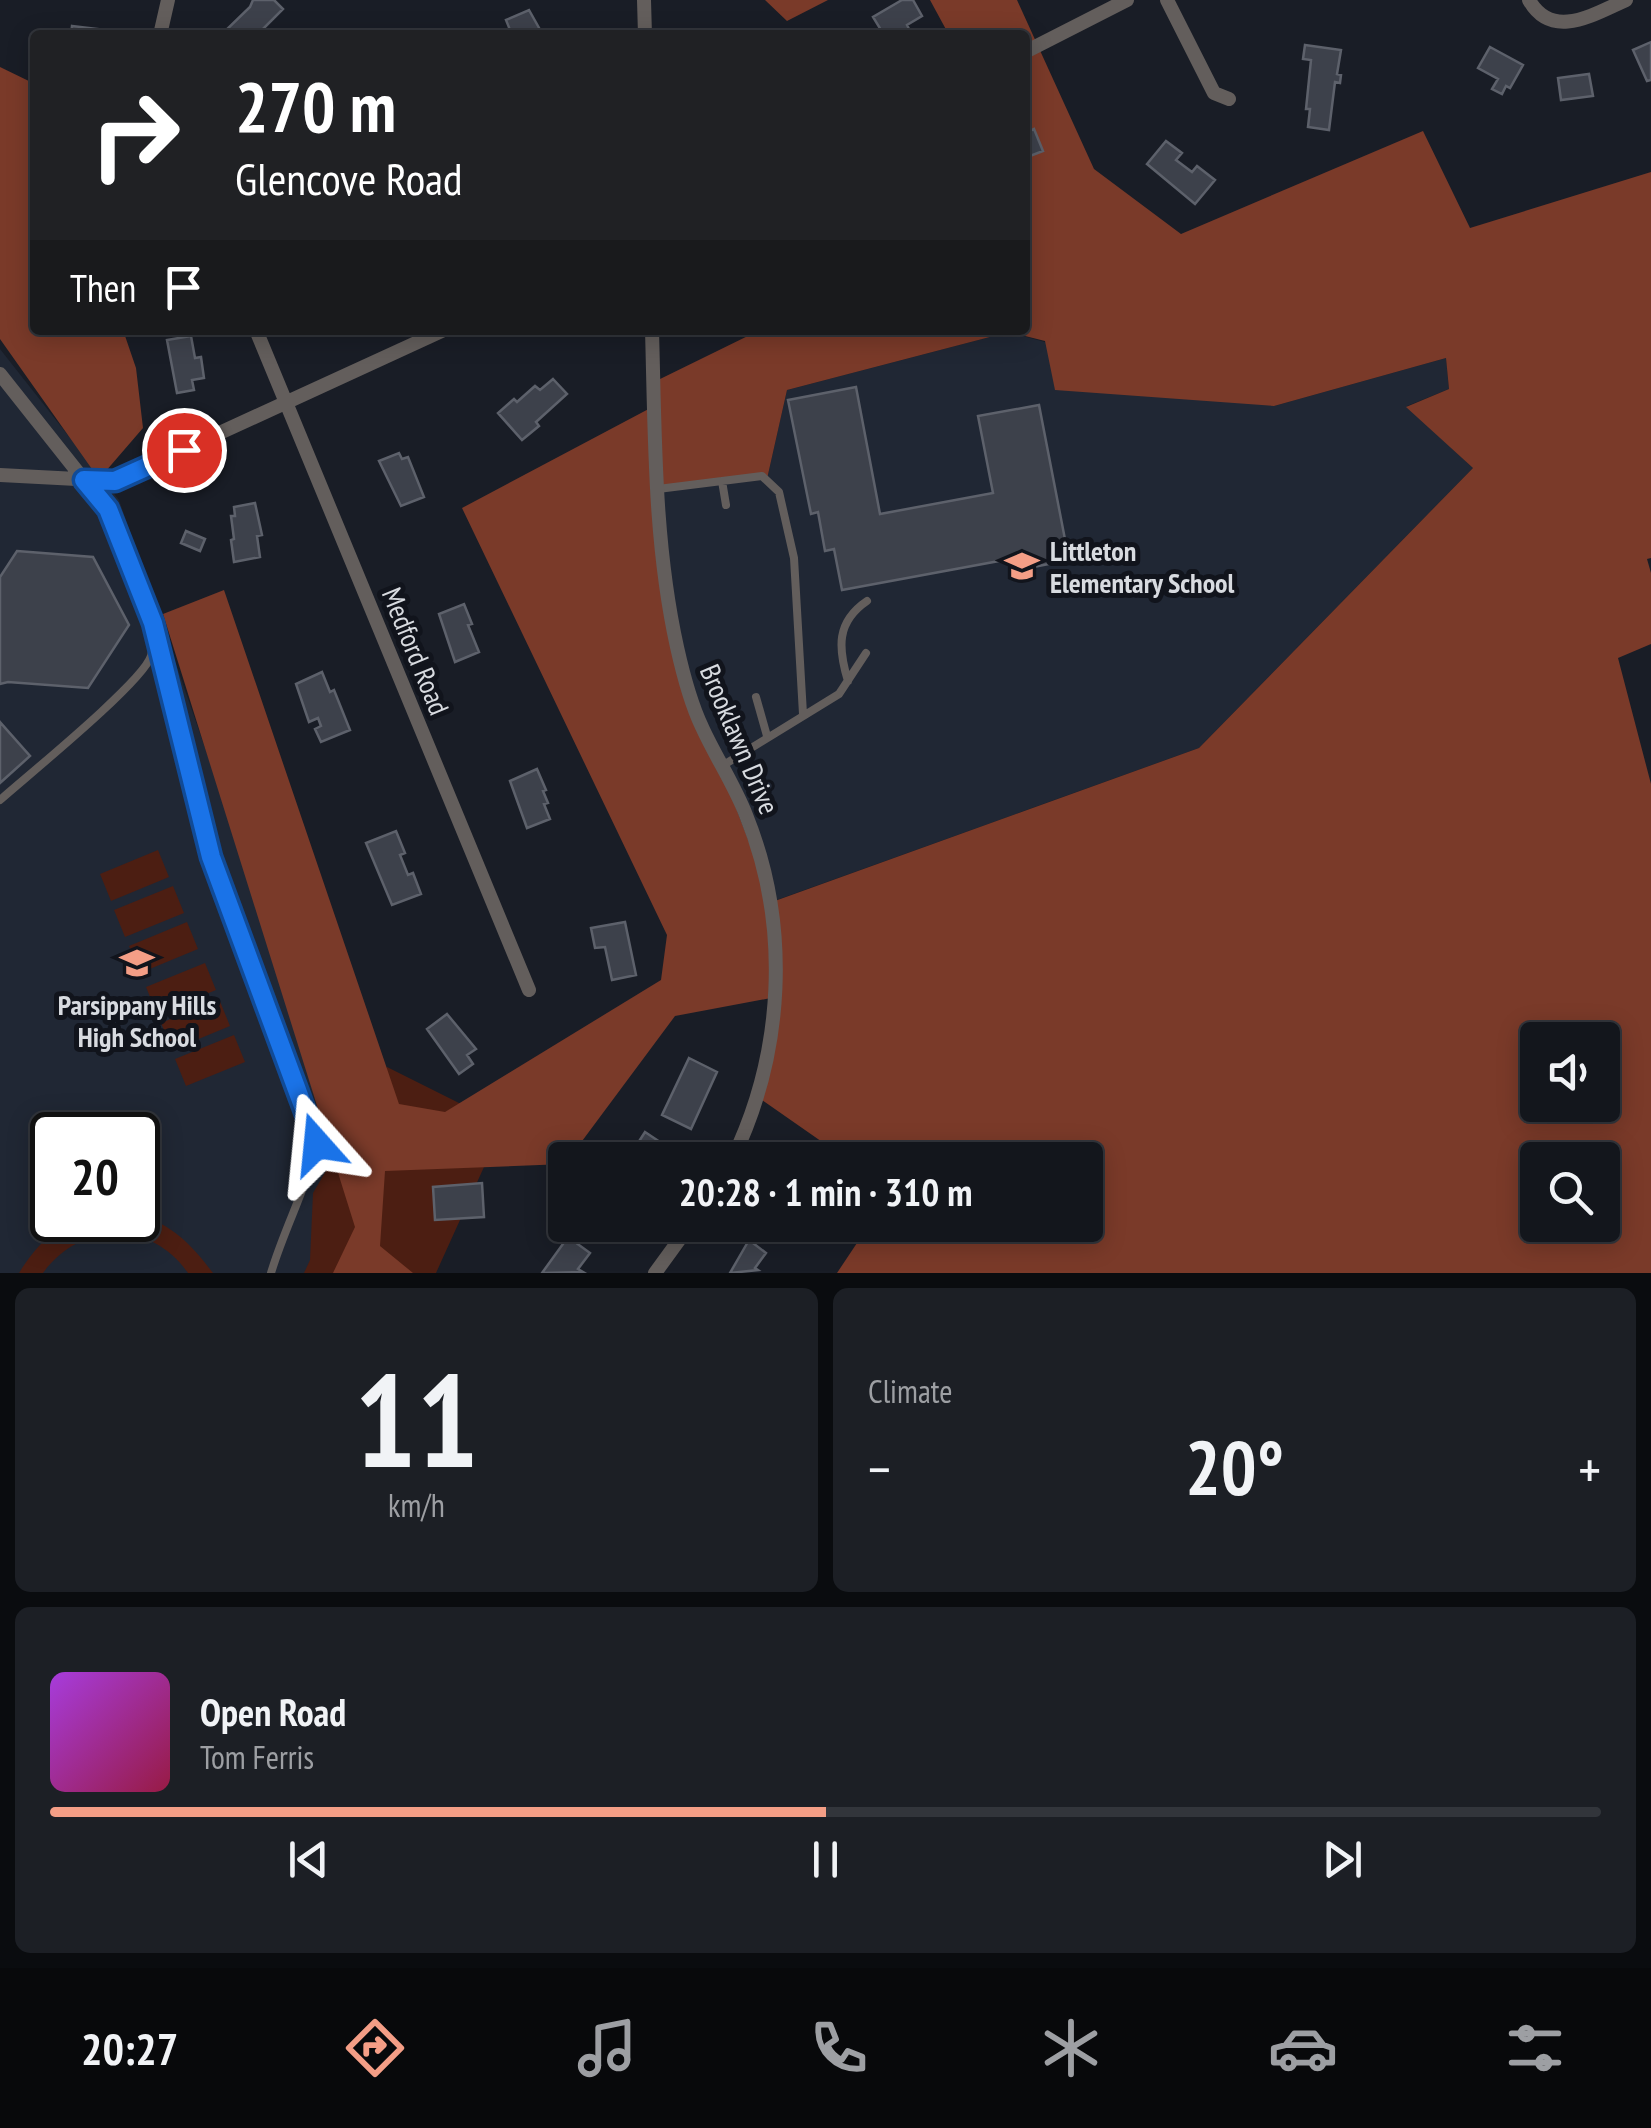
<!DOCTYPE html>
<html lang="en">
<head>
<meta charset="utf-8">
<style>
	:root { --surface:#13161c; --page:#1c1f25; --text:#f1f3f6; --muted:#9d9fa3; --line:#32353b; --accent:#f49e86 }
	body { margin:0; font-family:"PT Sans Narrow",sans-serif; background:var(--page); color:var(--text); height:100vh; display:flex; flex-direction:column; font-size:38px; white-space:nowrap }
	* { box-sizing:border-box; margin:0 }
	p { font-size:32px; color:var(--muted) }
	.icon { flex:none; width:55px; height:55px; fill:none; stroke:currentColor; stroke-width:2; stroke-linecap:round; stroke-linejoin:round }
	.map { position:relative; height:1273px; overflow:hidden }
	.details { display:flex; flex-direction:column; gap:15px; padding:15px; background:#0a0c0f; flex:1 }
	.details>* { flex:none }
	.banner { position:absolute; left:30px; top:30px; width:1000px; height:305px; border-radius:10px; box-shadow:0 5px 25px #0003,0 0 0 2px var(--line); background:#202124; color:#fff; overflow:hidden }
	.controls { position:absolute; left:1520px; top:1022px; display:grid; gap:20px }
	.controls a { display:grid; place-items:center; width:100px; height:100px; border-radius:10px; background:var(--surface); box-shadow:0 5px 25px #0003,0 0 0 2px var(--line); font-size:50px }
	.speed { position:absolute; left:30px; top:1112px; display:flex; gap:20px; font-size:50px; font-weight:700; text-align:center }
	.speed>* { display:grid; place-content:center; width:130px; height:130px; border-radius:50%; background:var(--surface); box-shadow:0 5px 25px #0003,0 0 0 2px var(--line); line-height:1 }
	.speed .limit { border:5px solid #111; border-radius:15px; background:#fff; color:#111 }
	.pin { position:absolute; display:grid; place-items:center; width:85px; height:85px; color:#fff; margin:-42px; border:5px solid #fff; border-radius:50%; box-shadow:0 2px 10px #0007 }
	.me { position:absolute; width:110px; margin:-55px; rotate:342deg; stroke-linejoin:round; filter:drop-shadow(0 0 8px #0008) }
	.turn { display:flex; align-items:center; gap:35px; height:210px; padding:0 40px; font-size:45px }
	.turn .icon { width:130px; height:130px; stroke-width:2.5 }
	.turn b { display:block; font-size:70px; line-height:85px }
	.then { display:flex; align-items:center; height:95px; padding:0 40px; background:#0003; gap:20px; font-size:38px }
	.big { font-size:75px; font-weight:700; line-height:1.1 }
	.details .tile { flex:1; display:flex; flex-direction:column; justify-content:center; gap:15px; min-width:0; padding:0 35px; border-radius:15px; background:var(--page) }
	.details .dial { align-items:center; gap:0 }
	.dial b { font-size:130px; line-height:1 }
	.song { display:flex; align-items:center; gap:30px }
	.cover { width:120px; height:120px; border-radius:15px; background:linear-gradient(135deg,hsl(280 70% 55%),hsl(340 70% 35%)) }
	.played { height:10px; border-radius:5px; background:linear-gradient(90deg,var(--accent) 50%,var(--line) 50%) }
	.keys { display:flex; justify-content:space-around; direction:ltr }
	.heat { display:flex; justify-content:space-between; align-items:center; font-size:55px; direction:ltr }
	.details .tiles { flex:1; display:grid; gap:15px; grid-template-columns:1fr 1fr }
	.tile:last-child { grid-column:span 2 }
	.trip { position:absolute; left:548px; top:1142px; width:555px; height:100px; border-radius:10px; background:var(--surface); box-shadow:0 5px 25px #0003,0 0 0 2px var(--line); font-weight:700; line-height:100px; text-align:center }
	.menu { display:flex; height:160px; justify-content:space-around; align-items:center; background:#08090b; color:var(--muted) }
	.menu .icon { width:70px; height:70px }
	.menu .active { color:var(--accent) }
	.menu b { font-size:45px; color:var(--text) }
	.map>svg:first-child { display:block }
	.built { fill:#202734; fill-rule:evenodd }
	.green { fill:#4c1e12 }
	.forest { fill:#7a3a29; fill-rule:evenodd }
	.building { fill:#3d414b; stroke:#5d616b; stroke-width:2.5 }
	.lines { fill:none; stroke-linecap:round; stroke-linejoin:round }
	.service { stroke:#635e5c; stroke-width:8 }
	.minor { stroke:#635e5c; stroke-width:14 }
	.route-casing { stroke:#114b97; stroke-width:25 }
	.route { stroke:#1a73e8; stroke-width:18 }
	.labels { text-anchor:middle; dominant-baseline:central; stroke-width:10; stroke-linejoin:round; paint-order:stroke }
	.poi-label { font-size:28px; font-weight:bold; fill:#d8dbe0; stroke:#11141c; text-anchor:start }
	.street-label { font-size:28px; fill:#d8dbe0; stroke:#11141c }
</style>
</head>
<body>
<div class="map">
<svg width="1651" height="1273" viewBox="0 0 1651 1273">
	<rect width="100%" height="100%" fill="#191d26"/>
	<path class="built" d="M 1009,332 L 1274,406 L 1446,358 L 1449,389 L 1407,406 L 1473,468 L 1199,748 L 771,902 L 673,643 L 661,490 L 767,479 L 787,390 Z
		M 0,349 L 119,500 L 220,791 L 356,1227 L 333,1273 L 0,1273 ZM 52,1135 L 138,1135 L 138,1220 L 52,1220 Z"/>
	<path class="green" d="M 158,850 L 169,877 L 111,901 L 100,874 Z
		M 173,886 L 184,913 L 125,937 L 114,910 Z
		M 187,922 L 198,949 L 140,973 L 129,946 Z
		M 205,963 L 216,990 L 157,1014 L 146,987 Z
		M 219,999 L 230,1026 L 172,1050 L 161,1023 Z
		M 234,1035 L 245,1062 L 186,1086 L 175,1059 Z
		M 387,1067 L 503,1125 L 436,1273 L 304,1273 L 310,1260 L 313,1193 Z
		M 138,1215 C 172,1224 192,1245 213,1273 L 188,1273 C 151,1220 81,1221 43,1273 L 19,1273 C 55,1217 76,1220 138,1220 Z"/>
	<path class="forest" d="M 765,0 L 828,0 L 787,21 Z
		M 930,0 L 1017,0 L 1094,169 L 1181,234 L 1423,131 L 1470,228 L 1651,172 L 1651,558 L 1647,559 L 1651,573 L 1651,644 L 1618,658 L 1651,784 L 1651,1273 L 837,1273 L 869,1225 L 1085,1225 L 1085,1160 L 848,1160 L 755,1095 L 771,998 L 675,1016 L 565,1164 L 385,1171 L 380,1246 L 413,1273 L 333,1273 L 355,1227 L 163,614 L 224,590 L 399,1104 L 445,1112 L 661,980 L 667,935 L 462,508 L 658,404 L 656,381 L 760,330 L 1025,330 L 1025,35 L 949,35 ZM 1009,332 L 1045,341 L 1055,390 L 1274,406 L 1446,358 L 1449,389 L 1406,407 L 1473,468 L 1199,748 L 772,902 L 673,643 L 662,490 L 767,479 L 787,390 ZM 1538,1040 L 1602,1040 L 1602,1105 L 1538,1105 ZM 1538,1160 L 1602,1160 L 1602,1225 L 1538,1225 Z
		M 0,67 L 35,84 L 35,178 L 30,208 L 35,219 L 35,330 L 123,330 L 136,368 L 143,428 L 99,479 L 0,339 Z"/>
	<path class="building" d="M 253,0 L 274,0 L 283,9 L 257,35 L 221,35 L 250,7 Z
		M 902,0 L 913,0 L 922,16 L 907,25 L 909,29 L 900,35 L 884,35 L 873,17 Z
		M 529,10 L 543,35 L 512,35 L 506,20 Z
		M 72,26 L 98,29 L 97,35 L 71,35 Z
		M 1651,42 L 1651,80 L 1647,81 L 1633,50 Z
		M 1305,45 L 1341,50 L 1337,74 L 1341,75 L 1340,83 L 1335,82 L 1329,130 L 1308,127 L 1310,109 L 1306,109 L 1311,60 L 1303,59 Z
		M 1490,47 L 1523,65 L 1510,88 L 1506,86 L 1502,94 L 1492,89 L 1498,79 L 1478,68 Z
		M 1589,74 L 1593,96 L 1561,100 L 1558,78 Z
		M 1034,129 L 1043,151 L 1025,158 L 1025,133 Z
		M 1166,141 L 1182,153 L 1176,160 L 1192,172 L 1197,166 L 1215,180 L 1195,204 L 1147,164 Z
		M 191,336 L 195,358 L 201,357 L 204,378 L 192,380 L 194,390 L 177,393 L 167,340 Z
		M 553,379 L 567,394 L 536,422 L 539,426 L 522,440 L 498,413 L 514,399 L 517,402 L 535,386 L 540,390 Z
		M 856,387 L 880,514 L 993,493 L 978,416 L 1039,405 L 1069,560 L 1013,571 L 1010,559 L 842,590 L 834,549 L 825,551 L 818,512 L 811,514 L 788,400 Z
		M 399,453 L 402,459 L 408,457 L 424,497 L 401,506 L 379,461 Z
		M 255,503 L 262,535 L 257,536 L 260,557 L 234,562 L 231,540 L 234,539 L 231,516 L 235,516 L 234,507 Z
		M 186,531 L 205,539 L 200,551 L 181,543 Z
		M 17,551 L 93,557 L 129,625 L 88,688 L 8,682 L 0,684 L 0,577 Z
		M 464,604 L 472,624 L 468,625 L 479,652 L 455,662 L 439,614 Z
		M 322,672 L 330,692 L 334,690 L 350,730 L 321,742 L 315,729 L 321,726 L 318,718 L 309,722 L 296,684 Z
		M 0,722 L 30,756 L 0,783 Z
		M 537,769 L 546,790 L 543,791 L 548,803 L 544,804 L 550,819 L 527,828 L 510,781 Z
		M 396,831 L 405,853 L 400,855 L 408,875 L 413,873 L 421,894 L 392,905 L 366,843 Z
		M 625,922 L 636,975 L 612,980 L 605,947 L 595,948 L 591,928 Z
		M 447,1014 L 476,1049 L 467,1055 L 473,1064 L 459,1074 L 427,1029 Z
		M 689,1058 L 717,1072 L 691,1129 L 662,1115 Z
		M 645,1132 L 672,1150 L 665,1160 L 627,1160 Z
		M 482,1183 L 484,1217 L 435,1220 L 433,1187 Z
		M 568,1237 L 590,1253 L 578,1269 L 583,1272 L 542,1273 Z
		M 749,1240 L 766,1253 L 755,1268 L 758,1270 L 730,1273 Z"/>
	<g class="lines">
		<path class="service" d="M 722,481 L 726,505
			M 658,489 L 762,476 L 779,492 L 794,558 L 803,714
			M 153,623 L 167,688 L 211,857 L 317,1145 C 306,1189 284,1229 271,1273
			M 848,681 C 838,648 836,622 867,601
			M 756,697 L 767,736
			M 722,766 L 839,694 L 866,653
			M 0,800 C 27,776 143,682 151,656 C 153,649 152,639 152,632"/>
		<path class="minor" d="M 644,0 L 645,35
			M 1167,0 L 1214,93 L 1229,99
			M 1529,0 C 1552,41 1594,14 1626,0
			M 160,35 L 168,0
			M 1025,52 L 1127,0
			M 256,330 L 529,990
			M 652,330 C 655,436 654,543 677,647 C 683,674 690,702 702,727 C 715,756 734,784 746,815 C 791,926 784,1053 732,1160
			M 0,374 L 107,509 L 153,623
			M 0,475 L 115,481 L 444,330
			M 655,1273 L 690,1225"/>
	</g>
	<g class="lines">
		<g class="route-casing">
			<path id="route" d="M 184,450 L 115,481 L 84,480 L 108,509 L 153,623 L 211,857 L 317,1144"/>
		</g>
		<use href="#route" class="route"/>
	</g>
	<defs>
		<g id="school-bare" transform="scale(2.7)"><path d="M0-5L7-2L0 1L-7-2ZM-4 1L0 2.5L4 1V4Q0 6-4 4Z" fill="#f49e86" stroke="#11141c" stroke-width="2.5" paint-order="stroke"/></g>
	</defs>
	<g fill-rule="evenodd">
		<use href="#school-bare" x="1022" y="566"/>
		<use href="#school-bare" x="137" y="963"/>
	</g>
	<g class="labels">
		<g class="poi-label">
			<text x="1050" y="550">Littleton<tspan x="1050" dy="32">Elementary School</tspan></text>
			<text x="137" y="1004" text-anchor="middle">Parsippany Hills<tspan x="137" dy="32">High School</tspan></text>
		</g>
		<g class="street-label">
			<text transform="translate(416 651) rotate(68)">Medford Road</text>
			<text transform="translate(740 739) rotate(67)">Brooklawn Drive</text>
		</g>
	</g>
</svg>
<div class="controls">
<a><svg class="icon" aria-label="sound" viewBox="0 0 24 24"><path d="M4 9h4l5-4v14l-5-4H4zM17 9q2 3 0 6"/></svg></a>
<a><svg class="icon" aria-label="search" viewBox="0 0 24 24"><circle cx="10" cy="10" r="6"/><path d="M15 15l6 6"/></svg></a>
</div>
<div class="speed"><div class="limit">20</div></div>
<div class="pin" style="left:184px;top:450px;background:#d93025"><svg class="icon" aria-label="arrive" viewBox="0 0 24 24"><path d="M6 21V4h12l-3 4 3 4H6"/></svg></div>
<svg class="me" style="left:317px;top:1144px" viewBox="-20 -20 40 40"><path d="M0-17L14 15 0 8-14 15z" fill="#1a73e8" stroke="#fff" stroke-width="4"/></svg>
<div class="trip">20:28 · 1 min · 310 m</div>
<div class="banner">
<div class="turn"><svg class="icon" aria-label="right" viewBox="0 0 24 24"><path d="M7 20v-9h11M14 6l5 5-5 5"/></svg><div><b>270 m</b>Glencove Road</div></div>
<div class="then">Then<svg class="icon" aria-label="arrive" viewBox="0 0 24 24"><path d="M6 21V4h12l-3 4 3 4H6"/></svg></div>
</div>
</div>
<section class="details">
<div class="tiles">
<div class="tile dial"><b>11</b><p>km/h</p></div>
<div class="tile"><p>Climate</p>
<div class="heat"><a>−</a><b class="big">20°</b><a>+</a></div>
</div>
<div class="tile">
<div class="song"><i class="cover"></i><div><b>Open Road</b><p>Tom Ferris</p></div></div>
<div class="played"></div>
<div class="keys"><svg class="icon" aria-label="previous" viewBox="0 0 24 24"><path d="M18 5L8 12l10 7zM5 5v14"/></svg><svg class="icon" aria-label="pause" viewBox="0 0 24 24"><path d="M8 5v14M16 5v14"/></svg><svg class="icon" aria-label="next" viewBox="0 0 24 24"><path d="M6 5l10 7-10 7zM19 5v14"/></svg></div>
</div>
</div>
</section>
<nav class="menu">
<b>20:27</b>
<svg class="icon active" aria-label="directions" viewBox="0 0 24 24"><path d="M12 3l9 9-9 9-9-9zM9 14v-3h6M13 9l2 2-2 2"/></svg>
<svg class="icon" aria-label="music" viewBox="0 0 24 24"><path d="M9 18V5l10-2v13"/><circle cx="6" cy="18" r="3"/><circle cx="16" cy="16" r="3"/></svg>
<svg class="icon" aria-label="phone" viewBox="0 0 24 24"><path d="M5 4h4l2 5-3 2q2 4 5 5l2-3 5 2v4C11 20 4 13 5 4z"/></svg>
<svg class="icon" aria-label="climate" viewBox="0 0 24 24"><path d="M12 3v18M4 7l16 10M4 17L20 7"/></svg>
<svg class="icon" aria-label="car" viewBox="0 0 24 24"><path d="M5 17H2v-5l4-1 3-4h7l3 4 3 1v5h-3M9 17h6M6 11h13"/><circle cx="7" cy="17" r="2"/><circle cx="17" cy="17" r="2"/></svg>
<svg class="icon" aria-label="filters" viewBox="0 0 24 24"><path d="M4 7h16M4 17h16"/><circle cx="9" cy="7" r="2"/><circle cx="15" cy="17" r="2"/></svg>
</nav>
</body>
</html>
